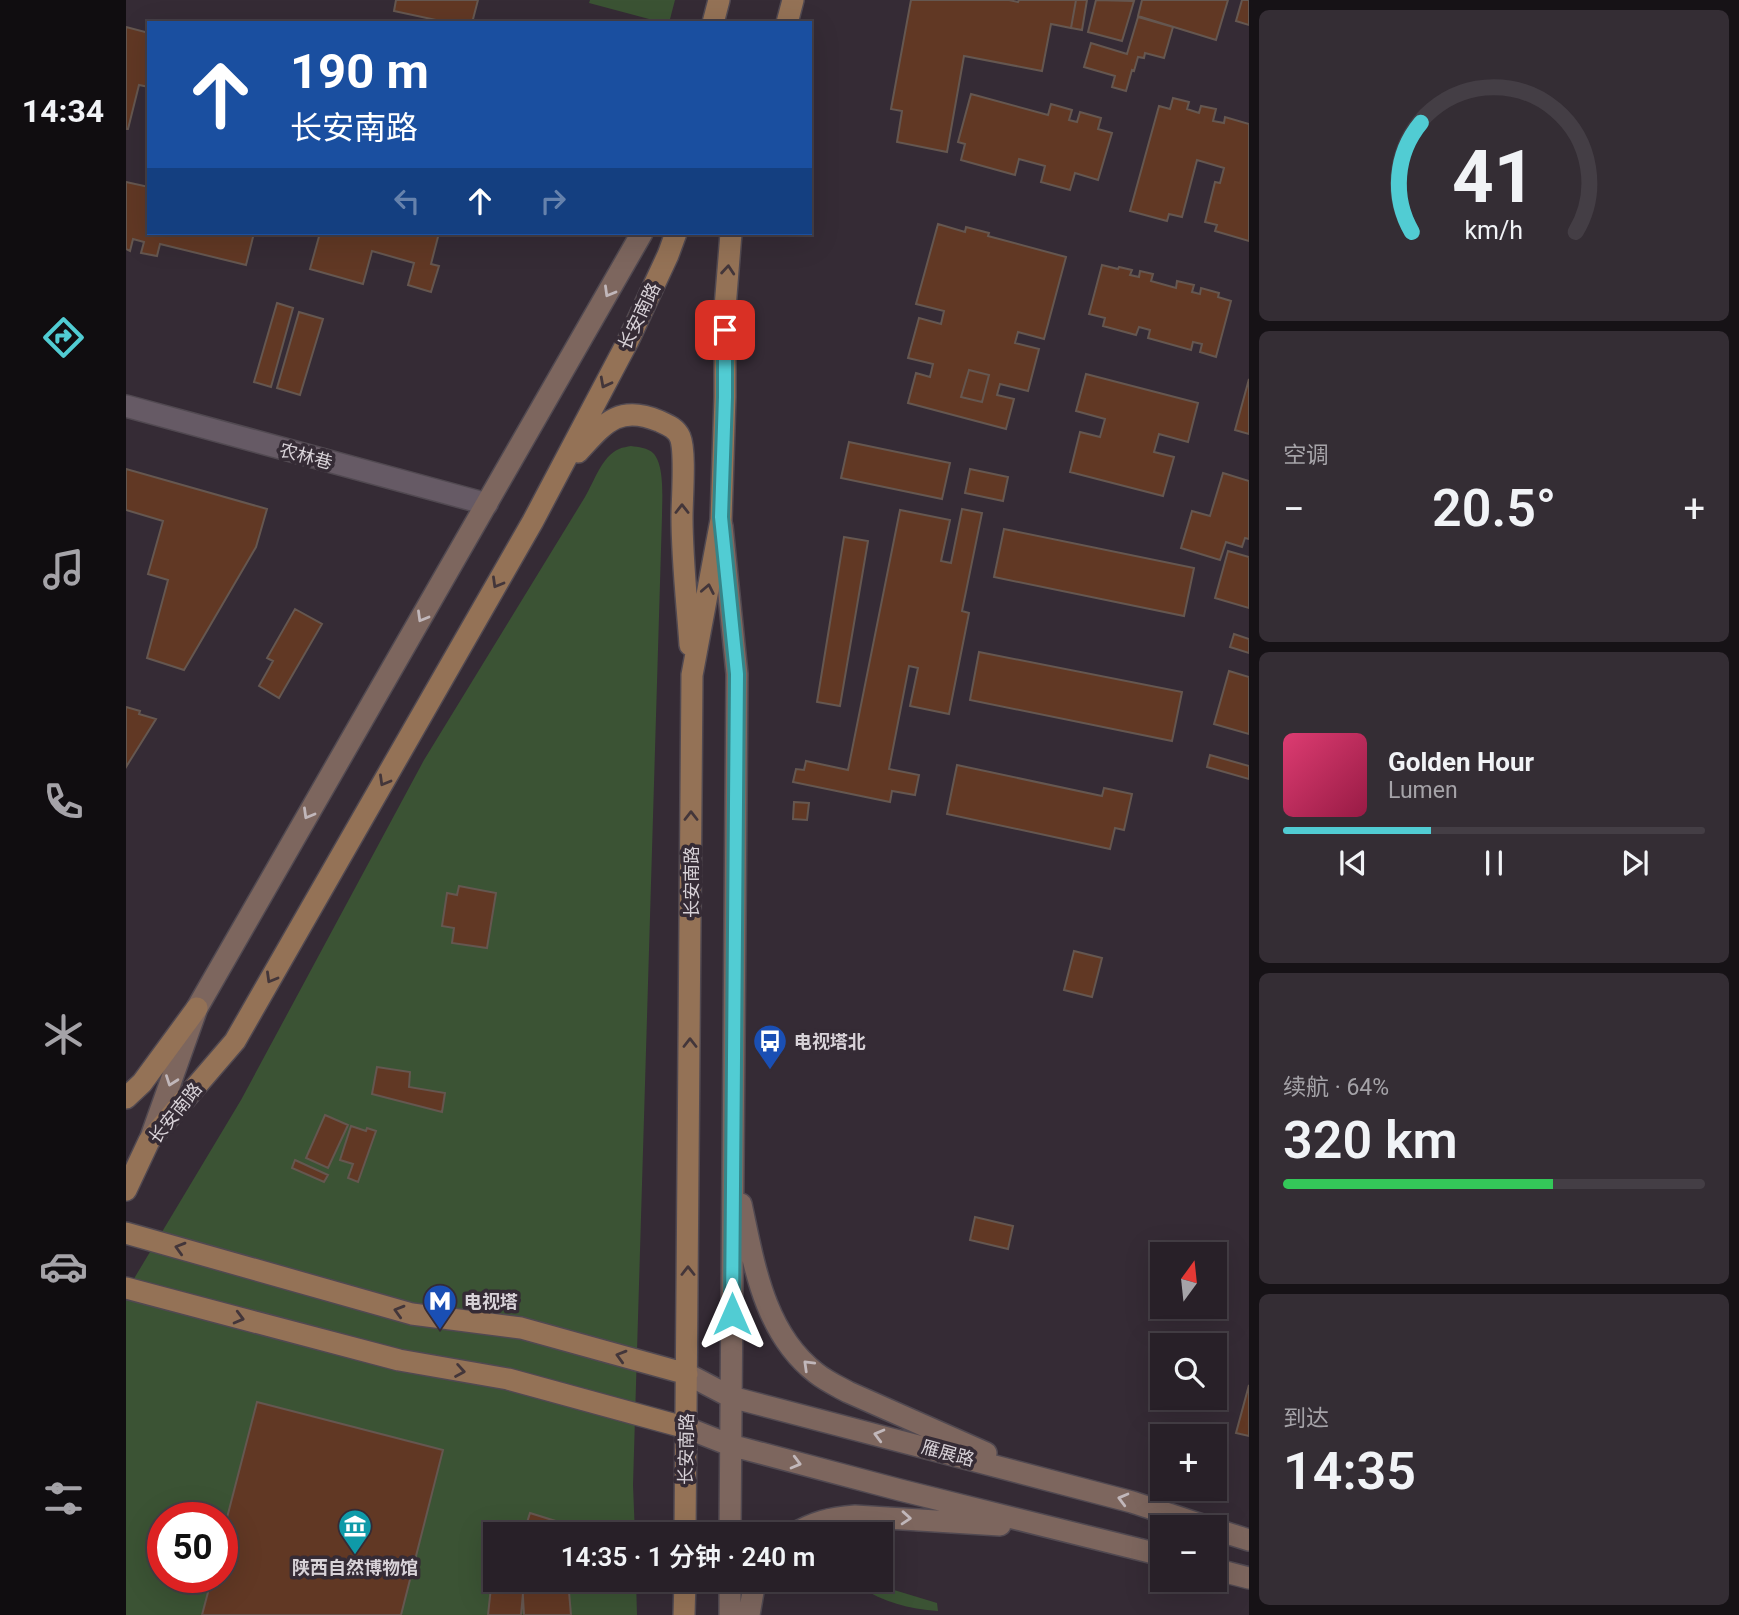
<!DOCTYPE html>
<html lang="zh">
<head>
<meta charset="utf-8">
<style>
	:root { --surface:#282028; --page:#342d34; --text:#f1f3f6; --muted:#a5a3a8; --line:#443e45; --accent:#51ccd3 }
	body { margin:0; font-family:Roboto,"Noto Sans SC",sans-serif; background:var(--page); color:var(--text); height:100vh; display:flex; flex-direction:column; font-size:26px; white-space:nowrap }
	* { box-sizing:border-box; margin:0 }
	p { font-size:23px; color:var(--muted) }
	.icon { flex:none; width:38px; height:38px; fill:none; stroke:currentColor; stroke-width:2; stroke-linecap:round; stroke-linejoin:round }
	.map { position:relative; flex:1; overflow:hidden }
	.details { display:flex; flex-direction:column; gap:10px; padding:10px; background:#161216; width:490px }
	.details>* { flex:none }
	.guide { position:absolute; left:21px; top:21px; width:665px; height:214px; border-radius:0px; box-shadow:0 7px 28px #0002,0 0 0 2px var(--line); background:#1a4fa0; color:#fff; overflow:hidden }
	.needle { width:46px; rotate:15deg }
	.controls { position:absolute; left:1024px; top:1242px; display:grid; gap:14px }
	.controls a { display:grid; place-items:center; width:77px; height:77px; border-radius:0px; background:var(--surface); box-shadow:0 7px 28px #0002,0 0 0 2px var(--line); font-size:35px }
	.speed { position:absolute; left:21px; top:1502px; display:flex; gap:14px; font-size:35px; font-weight:700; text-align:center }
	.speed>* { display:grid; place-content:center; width:91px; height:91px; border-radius:50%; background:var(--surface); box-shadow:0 7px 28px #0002,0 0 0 2px var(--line); line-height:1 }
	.speed .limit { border:10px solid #d22; background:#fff; color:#111 }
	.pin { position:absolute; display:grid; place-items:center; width:60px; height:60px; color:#fff; margin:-30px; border-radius:14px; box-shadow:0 4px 10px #0006 }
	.me { position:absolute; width:77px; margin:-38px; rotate:0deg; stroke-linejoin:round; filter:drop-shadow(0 0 5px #0008) }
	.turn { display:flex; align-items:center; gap:24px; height:147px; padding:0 28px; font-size:32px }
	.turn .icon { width:91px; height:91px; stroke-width:2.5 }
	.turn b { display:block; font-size:49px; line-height:60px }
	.lanes { display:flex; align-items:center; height:66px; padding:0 28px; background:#0003; justify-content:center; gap:35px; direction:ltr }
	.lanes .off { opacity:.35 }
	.big { font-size:52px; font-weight:600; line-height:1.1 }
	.details .widget { flex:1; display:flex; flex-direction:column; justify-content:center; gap:10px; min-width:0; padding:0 24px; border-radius:10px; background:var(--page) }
	.details .dial { align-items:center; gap:0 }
	.dial svg { height:182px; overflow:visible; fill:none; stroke:var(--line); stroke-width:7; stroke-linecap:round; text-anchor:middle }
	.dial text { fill:var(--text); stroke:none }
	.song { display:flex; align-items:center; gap:21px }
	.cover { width:84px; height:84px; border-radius:10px; background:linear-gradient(135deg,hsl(340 70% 55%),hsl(340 70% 35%)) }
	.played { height:7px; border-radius:4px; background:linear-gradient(90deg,var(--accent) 35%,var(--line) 35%) }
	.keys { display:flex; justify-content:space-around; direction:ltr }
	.heat { display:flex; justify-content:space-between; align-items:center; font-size:38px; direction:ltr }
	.charge { height:10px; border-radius:5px; background:linear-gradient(90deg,#34c759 64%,var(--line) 0) }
	.trip { position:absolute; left:357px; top:1522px; width:410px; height:70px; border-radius:0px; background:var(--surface); box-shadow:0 7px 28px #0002,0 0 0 2px var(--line); font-weight:600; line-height:70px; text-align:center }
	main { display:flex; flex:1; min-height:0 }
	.menu { display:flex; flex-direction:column; width:126px; justify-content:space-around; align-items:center; background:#100d10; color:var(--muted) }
	.menu .icon { width:49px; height:49px }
	.menu .on { color:var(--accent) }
	.menu b { font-size:32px; color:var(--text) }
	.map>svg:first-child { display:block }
	.green { fill:#3b5334; fill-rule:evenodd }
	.building { fill:#613824; stroke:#655750; stroke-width:2; fill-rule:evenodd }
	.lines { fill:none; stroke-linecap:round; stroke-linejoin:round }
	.street-casing { stroke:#514951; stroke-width:24 }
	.secondary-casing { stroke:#514951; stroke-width:24 }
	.primary-casing { stroke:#514951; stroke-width:24 }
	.street { stroke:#665a65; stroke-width:21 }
	.secondary { stroke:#7d665e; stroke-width:21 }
	.primary { stroke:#947256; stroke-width:21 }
	.oneway { stroke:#43363a }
	.oneway2 { stroke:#c1b7ba }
	.route-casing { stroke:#358589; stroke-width:18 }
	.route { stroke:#51ccd3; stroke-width:12 }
	.labels { text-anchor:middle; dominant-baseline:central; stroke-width:7; stroke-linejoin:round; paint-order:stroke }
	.street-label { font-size:18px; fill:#d8d2d8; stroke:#352b35 }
	.poi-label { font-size:18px; font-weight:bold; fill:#d8d2d8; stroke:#352b35; text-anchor:start }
</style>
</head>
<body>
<main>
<nav class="menu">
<b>14:34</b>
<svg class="icon on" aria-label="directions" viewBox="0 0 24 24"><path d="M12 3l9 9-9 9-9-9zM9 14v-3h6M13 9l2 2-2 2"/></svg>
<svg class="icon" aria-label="music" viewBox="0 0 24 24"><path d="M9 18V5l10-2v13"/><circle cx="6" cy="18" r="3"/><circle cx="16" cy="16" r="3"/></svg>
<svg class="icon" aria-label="phone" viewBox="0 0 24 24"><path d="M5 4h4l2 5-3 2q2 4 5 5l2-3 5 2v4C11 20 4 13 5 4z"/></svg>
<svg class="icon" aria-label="climate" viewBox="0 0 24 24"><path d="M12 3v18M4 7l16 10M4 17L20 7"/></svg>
<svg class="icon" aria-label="car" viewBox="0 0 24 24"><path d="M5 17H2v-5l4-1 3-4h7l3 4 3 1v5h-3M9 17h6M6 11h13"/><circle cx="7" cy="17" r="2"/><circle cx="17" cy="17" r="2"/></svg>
<svg class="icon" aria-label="filters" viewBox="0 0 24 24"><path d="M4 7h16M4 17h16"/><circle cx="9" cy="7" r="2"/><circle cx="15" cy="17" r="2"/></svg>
</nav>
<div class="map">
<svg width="1123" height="1615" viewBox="0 0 1123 1615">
	<rect width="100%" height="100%" fill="#352b35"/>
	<path class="green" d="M 464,0 L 549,0 L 543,23 L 538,23 L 463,3 Z
		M 505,446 C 512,447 522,448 527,453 C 539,465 536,500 536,516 L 507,1485 L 509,1535 L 369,1535 L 369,1580 L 510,1580 L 511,1615 L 0,1615 L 0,1292 L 115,1100 L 298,760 L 459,497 C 468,482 476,456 493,449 C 497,447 501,447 505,446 ZM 37,1517 L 96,1517 L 96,1577 L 37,1577 Z
		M 735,1580 L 811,1603 L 812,1611 C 782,1609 758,1602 732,1586 Z"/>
	<path class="building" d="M 270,0 L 352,0 L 346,23 L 324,23 L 268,11 Z
		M 785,0 L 883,0 L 892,2 L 893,0 L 950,0 L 945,28 L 925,24 L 916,71 L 838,56 L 821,152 L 771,142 L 776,111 L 765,109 Z
		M 950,0 L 961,0 L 956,30 L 945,28 Z
		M 970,0 L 1008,1 L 996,41 L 962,32 Z
		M 1016,0 L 1102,0 L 1090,40 L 1012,16 Z
		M 1116,0 L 1123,0 L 1123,25 L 1110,21 Z
		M 1012,17 L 1047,27 L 1038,58 L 1019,53 L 1018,58 L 1012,57 L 1008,71 L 1006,70 L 1000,91 L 986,87 L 989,76 L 958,67 L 965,43 L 1001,54 Z
		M 0,27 L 23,33 L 23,87 L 13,85 L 2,129 L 0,129 Z
		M 845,94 L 922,115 L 925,104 L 946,110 L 943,120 L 951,122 L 954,112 L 975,118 L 972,129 L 986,133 L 972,180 L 949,173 L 944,190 L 915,182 L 919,166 L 893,159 L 889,175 L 835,160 L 839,144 L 832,142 Z
		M 1047,98 L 1063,102 L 1061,109 L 1073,113 L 1075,106 L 1090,109 L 1087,121 L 1098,123 L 1099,117 L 1123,124 L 1123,241 L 1089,231 L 1091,225 L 1079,222 L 1089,182 L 1094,183 L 1098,168 L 1071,160 L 1056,217 L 1043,214 L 1041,221 L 1004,211 L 1033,106 L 1044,109 Z
		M 0,182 L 23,187 L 23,233 L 128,233 L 120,265 L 34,244 L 31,256 L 15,253 L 18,242 L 7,239 L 4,251 L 0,249 Z
		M 812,224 L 839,232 L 840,227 L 863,233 L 862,236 L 940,257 L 918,339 L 892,332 L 889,343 L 913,349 L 902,391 L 874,384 L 871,395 L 888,399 L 880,429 L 782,403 L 790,373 L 804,377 L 807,364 L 782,358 L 793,318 L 815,324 L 818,311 L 790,304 ZM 843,370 L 863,375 L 856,402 L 835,397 Z
		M 194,233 L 313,233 L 305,264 L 313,266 L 305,292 L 282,285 L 288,263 L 246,251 L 237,284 L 184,269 Z
		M 976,265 L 992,269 L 993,267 L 1006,270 L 1004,275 L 1013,277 L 1014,271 L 1027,274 L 1025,281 L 1050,288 L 1051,281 L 1068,285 L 1066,292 L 1074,294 L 1075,288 L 1093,293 L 1092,297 L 1105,301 L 1090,357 L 1074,352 L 1076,344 L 1067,342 L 1065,350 L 1022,338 L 1024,330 L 1013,327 L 1010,335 L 977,326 L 979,318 L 963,314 Z
		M 151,303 L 167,308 L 145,387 L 128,382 Z
		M 173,312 L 197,319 L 174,395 L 151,388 Z
		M 843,370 L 863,375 L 856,402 L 835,397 Z
		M 960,374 L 1072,403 L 1062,442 L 1033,434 L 1028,452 L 1048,457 L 1037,496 L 944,472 L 954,432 L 974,437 L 979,419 L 950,411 Z
		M 1123,379 L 1123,434 L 1109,430 Z
		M 723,442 L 824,463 L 816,499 L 715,478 Z
		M 0,469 L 141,509 L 130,547 L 58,670 L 21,658 L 42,580 L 22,574 L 37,521 L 0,510 Z
		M 844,469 L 882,477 L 877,501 L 839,493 Z
		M 1097,473 L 1123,481 L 1123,539 L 1119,538 L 1116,547 L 1100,542 L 1094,560 L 1055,548 L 1066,511 L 1084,516 Z
		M 836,509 L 856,513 L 836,611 L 843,613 L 823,714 L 784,706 L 792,668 L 783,666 L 763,769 L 793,775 L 789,795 L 766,791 L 764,802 L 667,782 L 670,769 L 678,770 L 680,761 L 722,770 L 774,510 L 824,520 L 815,561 L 825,563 Z
		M 878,529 L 1068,568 L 1058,616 L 868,577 Z
		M 718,537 L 742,541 L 714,706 L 691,702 Z
		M 1102,551 L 1123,557 L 1123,608 L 1089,598 Z
		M 169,609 L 196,624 L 153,698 L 133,686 L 147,661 L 141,658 Z
		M 1108,634 L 1123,639 L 1123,653 L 1104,647 Z
		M 853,652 L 1056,692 L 1046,741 L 844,700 Z
		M 1103,671 L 1123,677 L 1123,734 L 1088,724 Z
		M 0,707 L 14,711 L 13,714 L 30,719 L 0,767 Z
		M 1084,755 L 1123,766 L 1123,779 L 1081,767 Z
		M 831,765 L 976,796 L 978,788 L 1006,794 L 998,830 L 989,828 L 984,849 L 821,814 Z
		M 668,802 L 683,803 L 681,820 L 667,819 Z
		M 333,886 L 370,893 L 361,948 L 326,943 L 328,928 L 316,926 L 321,893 L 331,895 Z
		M 948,951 L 976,958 L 966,997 L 938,990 Z
		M 251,1067 L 284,1072 L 283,1087 L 319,1093 L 316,1112 L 246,1094 Z
		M 199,1115 L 222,1125 L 202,1168 L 180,1158 Z
		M 225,1126 L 240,1131 L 241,1128 L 250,1131 L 232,1182 L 222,1178 L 227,1164 L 214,1160 Z
		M 169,1160 L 202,1175 L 198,1182 L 166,1168 Z
		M 849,1217 L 887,1226 L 882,1249 L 844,1240 Z
		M 1123,1385 L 1123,1436 L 1110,1433 Z
		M 131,1402 L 317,1450 L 275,1615 L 76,1615 L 86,1577 L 96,1577 L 96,1537 Z
		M 404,1513 L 436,1523 L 432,1535 L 397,1535 Z
		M 359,1558 L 369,1559 L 369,1580 L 388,1580 L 387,1592 L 397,1593 L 395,1615 L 362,1615 L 365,1587 L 357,1586 Z
		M 396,1580 L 442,1580 L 445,1615 L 398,1615 Z"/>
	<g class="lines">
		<g class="street-casing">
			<path id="street" d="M 0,406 L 361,504"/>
		</g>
		<g class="secondary-casing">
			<path id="secondary" d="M 596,526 L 611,674 L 604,1535
				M 25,1137 L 71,1008 L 516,233
				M 615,1204 C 628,1264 638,1333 690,1373 C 700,1381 711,1386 722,1392 L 860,1453
				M 561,1374 L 605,1397 L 1006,1502 L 1085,1528
				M 561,1428 L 604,1445 L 774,1490 L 1036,1555
				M 1088,1529 L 1123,1540
				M 666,1535 C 688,1522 704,1518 729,1516 L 874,1525
				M 1088,1569 L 1123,1578
				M 604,1615 L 604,1580
				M 623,1615 L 629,1580"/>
		</g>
		<g class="primary-casing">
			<path id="primary" d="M 587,23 L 593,0
				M 661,23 L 667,0
				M 452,452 C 478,424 492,404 533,421 C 542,425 550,428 554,437 C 560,451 556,499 556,517 C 556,559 561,602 564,645
				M 0,1098 L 16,1083 L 71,1008
				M 0,1190 L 23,1141 L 109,1041 L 407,521 L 502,341 L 542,255 L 550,233
				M 0,1233 L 286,1314 L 395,1328 L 561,1374
				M 0,1288 L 273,1360 L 382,1379 L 561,1428
				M 559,1535 L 566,675 L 595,520 L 599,397 L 599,308 L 605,233
				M 558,1615 L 559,1580"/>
		</g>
		<use href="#street" class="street"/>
		<use href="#secondary" class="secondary"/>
		<use href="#primary" class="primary"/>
	</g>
	<defs><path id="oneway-chevron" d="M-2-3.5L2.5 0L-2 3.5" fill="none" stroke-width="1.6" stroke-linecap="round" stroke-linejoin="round" transform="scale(1.75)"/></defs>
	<g class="oneway">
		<use href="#oneway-chevron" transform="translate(602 270) rotate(-85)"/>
		<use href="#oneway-chevron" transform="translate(479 383) rotate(118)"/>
		<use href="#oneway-chevron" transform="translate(556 509) rotate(-90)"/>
		<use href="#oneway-chevron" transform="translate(371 583) rotate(120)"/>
		<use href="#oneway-chevron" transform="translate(582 589) rotate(-79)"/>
		<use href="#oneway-chevron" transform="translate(258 781) rotate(120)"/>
		<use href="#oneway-chevron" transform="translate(565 816) rotate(-90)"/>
		<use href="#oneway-chevron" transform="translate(145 978) rotate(120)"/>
		<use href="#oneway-chevron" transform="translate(564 1043) rotate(-90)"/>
		<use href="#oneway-chevron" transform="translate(54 1248) rotate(-164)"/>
		<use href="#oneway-chevron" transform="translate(562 1271) rotate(-90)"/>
		<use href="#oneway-chevron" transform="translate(273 1311) rotate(-164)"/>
		<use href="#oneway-chevron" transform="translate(113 1318) rotate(15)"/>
		<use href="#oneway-chevron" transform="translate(495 1356) rotate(-164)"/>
		<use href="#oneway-chevron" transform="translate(334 1371) rotate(10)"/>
	</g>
	<g class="oneway2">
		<use href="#oneway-chevron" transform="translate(483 292) rotate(120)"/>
		<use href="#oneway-chevron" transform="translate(296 617) rotate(120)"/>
		<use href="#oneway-chevron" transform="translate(182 814) rotate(120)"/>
		<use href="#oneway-chevron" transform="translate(45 1081) rotate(110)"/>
		<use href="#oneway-chevron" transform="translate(682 1365) rotate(-136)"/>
		<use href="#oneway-chevron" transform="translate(753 1435) rotate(-165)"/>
		<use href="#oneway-chevron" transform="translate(670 1463) rotate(15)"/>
		<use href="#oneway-chevron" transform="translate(997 1499) rotate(-165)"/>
		<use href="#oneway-chevron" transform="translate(780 1518) rotate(4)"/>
	</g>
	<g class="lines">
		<g class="route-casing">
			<path id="route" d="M 599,330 L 599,397 L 595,517 L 611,674 L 606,1314"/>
		</g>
		<use href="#route" class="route"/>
	</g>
	<defs>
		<g id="bus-pin" transform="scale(1.75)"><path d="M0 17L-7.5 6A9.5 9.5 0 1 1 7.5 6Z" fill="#1a4fb4" stroke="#352b35"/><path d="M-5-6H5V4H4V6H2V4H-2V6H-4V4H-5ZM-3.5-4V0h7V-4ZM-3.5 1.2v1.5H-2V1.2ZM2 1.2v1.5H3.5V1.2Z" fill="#fff"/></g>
		<g id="metro-pin" transform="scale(1.75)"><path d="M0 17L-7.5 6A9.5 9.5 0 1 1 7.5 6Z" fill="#1a4fb4" stroke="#352b35"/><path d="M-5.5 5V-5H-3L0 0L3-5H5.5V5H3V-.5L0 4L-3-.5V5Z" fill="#fff"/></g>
		<g id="museum-pin" transform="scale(1.75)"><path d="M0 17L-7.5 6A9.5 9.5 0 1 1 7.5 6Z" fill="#0f9aa8" stroke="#352b35"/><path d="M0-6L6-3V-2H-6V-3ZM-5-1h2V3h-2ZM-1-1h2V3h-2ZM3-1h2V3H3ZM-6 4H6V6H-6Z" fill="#fff"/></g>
	</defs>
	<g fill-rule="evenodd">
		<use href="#bus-pin" x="644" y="1041"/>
		<use href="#metro-pin" x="314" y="1301"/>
		<use href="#museum-pin" x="229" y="1526"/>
	</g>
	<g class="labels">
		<g class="street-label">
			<text transform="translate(513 316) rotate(-64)">长安南路</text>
			<text transform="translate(180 456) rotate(15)">农林巷</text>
			<text transform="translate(565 882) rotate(-90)">长安南路</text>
			<text transform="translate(49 1113) rotate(-51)">长安南路</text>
			<text transform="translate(560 1449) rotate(-89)">长安南路</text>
			<text transform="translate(822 1453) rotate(15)">雁展路</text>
		</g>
		<g class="poi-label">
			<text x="668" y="1041">电视塔北</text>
			<text x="338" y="1301">电视塔</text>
			<text x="229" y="1567" text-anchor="middle">陕西自然博物馆</text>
		</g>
	</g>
</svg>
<div class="controls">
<a><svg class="needle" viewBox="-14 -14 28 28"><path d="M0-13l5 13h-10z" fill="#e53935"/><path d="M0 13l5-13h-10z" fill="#a5a3a8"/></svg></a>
<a><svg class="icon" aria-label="search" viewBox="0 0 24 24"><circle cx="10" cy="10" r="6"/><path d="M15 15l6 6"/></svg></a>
<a>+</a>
<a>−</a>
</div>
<div class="speed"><div class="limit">50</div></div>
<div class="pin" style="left:599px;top:330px;background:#d93025"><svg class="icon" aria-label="arrive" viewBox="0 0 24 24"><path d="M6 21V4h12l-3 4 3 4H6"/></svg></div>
<svg class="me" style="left:606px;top:1314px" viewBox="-20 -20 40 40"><path d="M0-17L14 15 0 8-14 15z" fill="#51ccd3" stroke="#fff" stroke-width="4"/></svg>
<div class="trip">14:35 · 1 分钟 · 240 m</div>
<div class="guide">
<div class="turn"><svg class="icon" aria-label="ahead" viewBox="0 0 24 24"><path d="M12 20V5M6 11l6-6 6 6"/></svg><div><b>190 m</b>长安南路</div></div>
<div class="lanes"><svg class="icon off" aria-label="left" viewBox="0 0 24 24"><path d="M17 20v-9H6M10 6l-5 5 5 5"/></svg><svg class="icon" aria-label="ahead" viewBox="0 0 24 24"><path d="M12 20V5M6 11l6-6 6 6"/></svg><svg class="icon off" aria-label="right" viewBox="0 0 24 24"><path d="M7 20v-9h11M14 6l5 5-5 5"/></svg></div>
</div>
</div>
<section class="details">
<div class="widget dial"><svg viewBox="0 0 100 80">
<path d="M14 69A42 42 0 1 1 86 69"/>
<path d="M14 69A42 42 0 0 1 18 21" stroke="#51ccd3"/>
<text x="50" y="56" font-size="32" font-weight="700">41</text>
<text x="50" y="72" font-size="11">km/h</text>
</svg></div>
<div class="widget"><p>空调</p>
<div class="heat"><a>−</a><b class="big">20.5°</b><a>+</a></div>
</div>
<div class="widget">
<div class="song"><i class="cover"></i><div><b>Golden Hour</b><p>Lumen</p></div></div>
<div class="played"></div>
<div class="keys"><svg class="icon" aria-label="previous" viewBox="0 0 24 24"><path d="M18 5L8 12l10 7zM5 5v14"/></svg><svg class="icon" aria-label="pause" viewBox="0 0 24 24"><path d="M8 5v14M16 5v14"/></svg><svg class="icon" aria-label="next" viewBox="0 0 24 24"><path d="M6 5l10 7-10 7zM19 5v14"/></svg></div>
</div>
<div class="widget"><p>续航 · 64%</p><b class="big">320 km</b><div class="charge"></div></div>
<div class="widget"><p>到达</p><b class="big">14:35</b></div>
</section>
</main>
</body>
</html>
